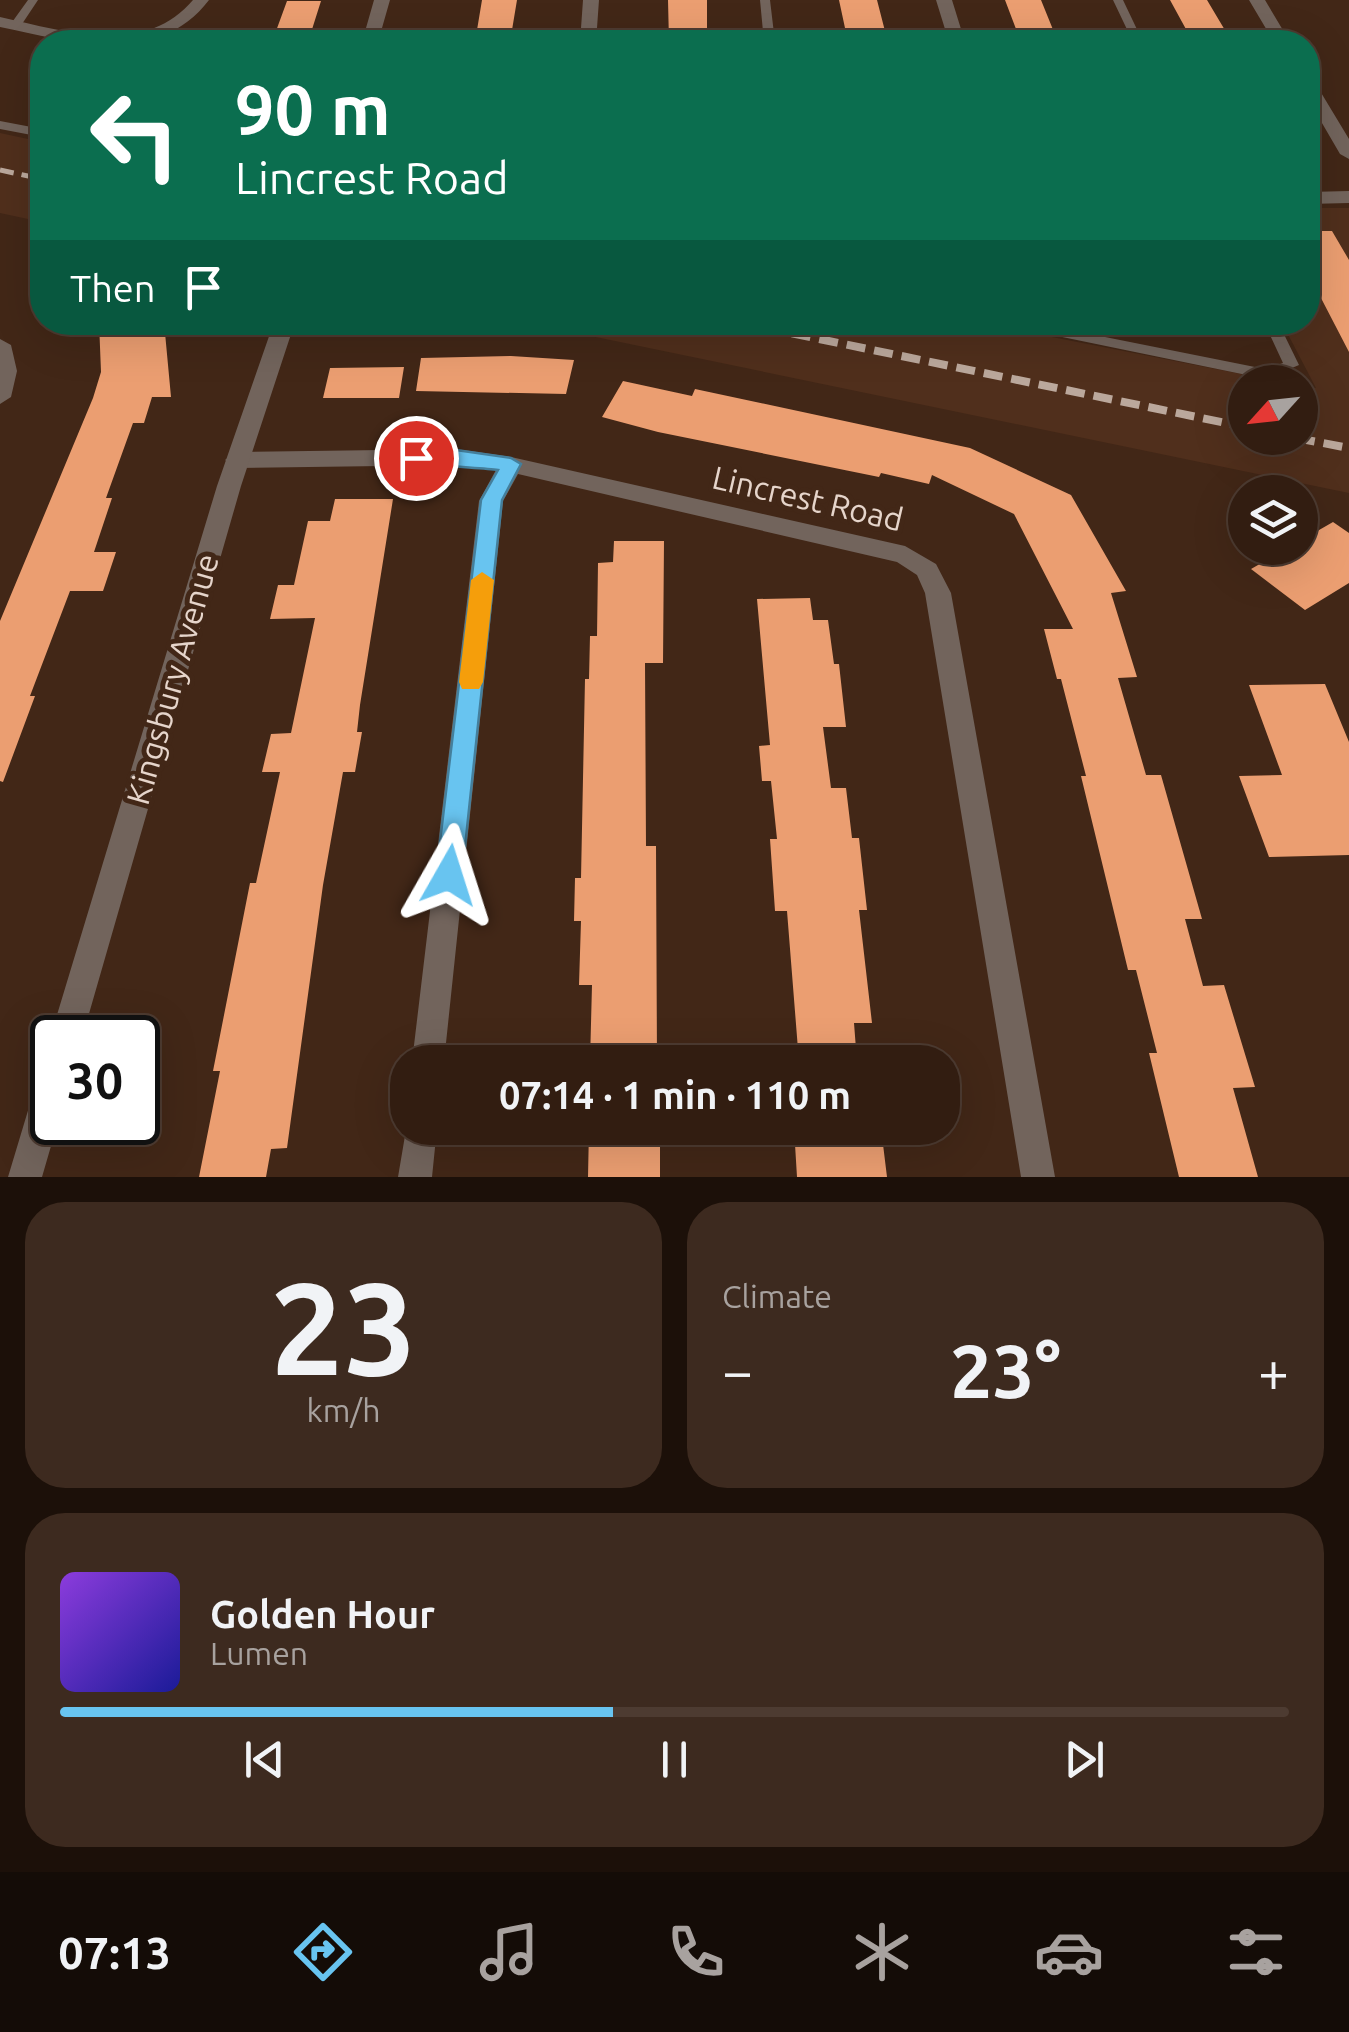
<!DOCTYPE html>
<html lang="en">
<head>
<meta charset="utf-8">
<style>
	:root { --surface:#321d11; --page:#3d2a1f; --text:#f1f3f6; --muted:#a8a29f; --line:#4d3b31; --accent:#68c4f0 }
	body { margin:0; font-family:Ubuntu,sans-serif; background:var(--page); color:var(--text); height:100vh; display:flex; flex-direction:column; font-size:38px; white-space:nowrap }
	* { box-sizing:border-box; margin:0 }
	p { font-size:32px; color:var(--muted) }
	.icon { flex:none; width:55px; height:55px; fill:none; stroke:currentColor; stroke-width:2; stroke-linecap:round; stroke-linejoin:round }
	.map { position:relative; height:1177px; overflow:hidden }
	.sheet { display:flex; flex-direction:column; gap:25px; padding:25px; background:#1c1009; flex:1 }
	.sheet>* { flex:none }
	.guide { position:absolute; left:30px; top:30px; width:1290px; height:305px; border-radius:40px; box-shadow:0 10px 40px #0002,0 0 0 2px var(--line); background:#0b6e4f; color:#fff; overflow:hidden }
	.needle { width:65px; rotate:243deg }
	.controls { position:absolute; left:1228px; top:365px; display:grid; gap:20px }
	.controls a { display:grid; place-items:center; width:90px; height:90px; border-radius:50%; background:var(--surface); box-shadow:0 10px 40px #0002,0 0 0 2px var(--line); font-size:50px }
	.speed { position:absolute; left:30px; top:1015px; display:flex; gap:20px; font-size:50px; font-weight:700; text-align:center }
	.speed>* { display:grid; place-content:center; width:130px; height:130px; border-radius:50%; background:var(--surface); box-shadow:0 10px 40px #0002,0 0 0 2px var(--line); line-height:1 }
	.speed .limit { border:5px solid #111; border-radius:15px; background:#fff; color:#111 }
	.pin { position:absolute; display:grid; place-items:center; width:85px; height:85px; color:#fff; margin:-42px; border:5px solid #fff; border-radius:50%; box-shadow:0 2px 10px #0007 }
	.me { position:absolute; width:110px; margin:-55px; rotate:6deg; stroke-linejoin:round; filter:drop-shadow(0 0 8px #0008) }
	.turn { display:flex; align-items:center; gap:35px; height:210px; padding:0 40px; font-size:45px }
	.turn .icon { width:130px; height:130px; stroke-width:2.5 }
	.turn b { display:block; font-size:70px; line-height:85px }
	.then { display:flex; align-items:center; height:95px; padding:0 40px; background:#0003; gap:20px; font-size:38px }
	.big { font-size:75px; font-weight:700; line-height:1.1 }
	.sheet .widget { flex:1; display:flex; flex-direction:column; justify-content:center; gap:15px; min-width:0; padding:0 35px; border-radius:40px; background:var(--page) }
	.sheet .dial { align-items:center; gap:0 }
	.dial b { font-size:130px; line-height:1 }
	.song { display:flex; align-items:center; gap:30px }
	.cover { width:120px; height:120px; border-radius:15px; background:linear-gradient(135deg,hsl(270 70% 55%),hsl(240 70% 35%)) }
	.played { height:10px; border-radius:5px; background:linear-gradient(90deg,var(--accent) 45%,var(--line) 45%) }
	.keys { display:flex; justify-content:space-around; direction:ltr }
	.heat { display:flex; justify-content:space-between; align-items:center; font-size:55px; direction:ltr }
	.sheet .tiles { flex:1; display:grid; gap:25px; grid-template-columns:1fr 1fr }
	.widget:last-child { grid-column:span 2 }
	.trip { position:absolute; left:390px; top:1045px; width:570px; height:100px; border-radius:40px; background:var(--surface); box-shadow:0 10px 40px #0002,0 0 0 2px var(--line); font-weight:700; line-height:100px; text-align:center }
	.dock { display:flex; height:160px; justify-content:space-around; align-items:center; background:#140c07; color:var(--muted) }
	.dock .icon { width:70px; height:70px }
	.dock .current { color:var(--accent) }
	.dock b { font-size:45px; color:var(--text) }
	.map>svg:first-child { display:block }
	.built { fill:#502f1c }
	.building { fill:#eb9e71 }
	.lines { fill:none; stroke-linecap:round; stroke-linejoin:round }
	.service { fill:#72645c; fill-rule:evenodd }
	.minor { fill:#72645c; fill-rule:evenodd }
	.tertiary { fill:#72645c; fill-rule:evenodd }
	.rail-far1 { stroke:#bba89c; stroke-width:5; stroke-dasharray:14 8; stroke-linecap:butt }
	.rail { stroke:#bba89c; stroke-width:8; stroke-dasharray:19 9; stroke-linecap:butt }
	.route { fill:#68c4f0; stroke:#447f9c; stroke-width:2.5 }
	.slow { fill:#f59e0b }
	.labels { text-anchor:middle; dominant-baseline:central; stroke-width:10; stroke-linejoin:round; paint-order:stroke }
	.street-label { font-size:32px; fill:#e6d5cb; stroke:#422717 }
</style>
</head>
<body>
<div class="map">
<svg width="1349" height="1177" viewBox="0 0 1349 1177">
	<rect width="100%" height="100%" fill="#422717"/>
	<path class="built" d="M 0,133 L 42,142 L 42,222 L 0,213 Z
		M 1308,208 L 1349,208 L 1349,493 L 528,323 L 980,323 L 1282,382 L 1245,382 L 1245,438 L 1300,438 L 1300,386 L 1316,388 L 1282,323 L 1308,322 Z"/>
	<path class="building" d="M 482,0 L 517,0 L 512,30 L 506,31 L 504,42 L 475,42 Z
		M 668,0 L 707,0 L 707,42 L 669,42 Z
		M 839,0 L 877,0 L 886,35 L 880,35 L 881,42 L 848,42 Z
		M 1005,0 L 1041,0 L 1058,42 L 1021,42 Z
		M 1170,0 L 1207,0 L 1232,42 L 1193,42 Z
		M 287,1 L 321,1 L 308,42 L 272,42 Z
		M 1308,231 L 1332,231 L 1349,260 L 1349,352 L 1308,273 Z
		M 99,322 L 164,322 L 171,397 L 152,397 L 144,423 L 133,423 L 106,498 L 112,498 L 94,552 L 116,552 L 103,591 L 70,591 L 30,696 L 35,696 L 3,782 L 0,781 L 0,621 L 93,398 L 101,372 Z
		M 511,356 L 574,360 L 566,394 L 416,391 L 421,358 Z
		M 404,367 L 399,398 L 323,398 L 330,368 Z
		M 623,381 L 692,396 L 695,389 L 970,448 L 1071,495 L 1126,591 L 1111,593 L 1137,677 L 1118,678 L 1146,775 L 1161,775 L 1202,919 L 1185,919 L 1203,986 L 1224,985 L 1255,1087 L 1233,1088 L 1258,1177 L 1179,1177 L 1149,1053 L 1157,1053 L 1136,970 L 1128,970 L 1081,776 L 1086,776 L 1061,679 L 1057,679 L 1044,629 L 1073,629 L 1014,514 L 932,475 L 929,484 L 881,473 L 879,477 L 658,432 L 602,417 Z
		M 335,499 L 393,499 L 360,705 L 357,732 L 362,732 L 355,772 L 343,772 L 323,885 L 287,1148 L 271,1149 L 266,1177 L 199,1177 L 220,1071 L 213,1071 L 250,883 L 256,883 L 280,772 L 262,772 L 271,734 L 291,733 L 315,618 L 270,619 L 278,585 L 294,585 L 308,521 L 330,521 Z
		M 1333,522 L 1349,533 L 1349,583 L 1305,610 L 1251,569 L 1288,548 L 1300,548 L 1300,541 Z
		M 614,541 L 664,541 L 663,663 L 645,663 L 646,846 L 656,846 L 657,1062 L 590,1062 L 592,985 L 579,985 L 581,921 L 574,921 L 575,878 L 581,878 L 585,679 L 589,679 L 590,636 L 597,636 L 598,563 L 613,562 Z
		M 810,598 L 813,620 L 828,620 L 834,664 L 839,664 L 846,727 L 823,727 L 831,788 L 846,788 L 852,838 L 859,838 L 867,910 L 859,910 L 872,1023 L 854,1023 L 857,1062 L 799,1062 L 787,911 L 775,911 L 770,839 L 777,839 L 771,781 L 762,781 L 759,746 L 770,745 L 757,599 Z
		M 1325,684 L 1349,742 L 1349,855 L 1269,857 L 1239,776 L 1282,775 L 1249,685 Z
		M 589,1128 L 660,1128 L 660,1177 L 588,1177 Z
		M 794,1128 L 881,1128 L 887,1177 L 797,1177 Z"/>
	<g class="lines">
		<path class="service" d="M 28,0 L 38,0 L 20,27 L 12,27 L 10,25 Z
			M 760,0 L 770,0 L 775,42 L 764,42 Z
			M 1113,0 L 1123,0 L 1143,42 L 1133,42 Z
			M 0,121 L 42,129 L 42,137 L 0,129 Z
			M 1006,322 L 1044,322 L 1045,325 L 1265,369 L 1283,363 L 1264,322 L 1278,322 L 1299,365 L 1266,379 L 1038,332 Z"/>
		<path class="minor" d="M 193,0 L 209,0 C 158,67 71,42 0,27 L 0,17 C 64,31 144,58 193,0 Z
			M 583,0 L 599,0 L 596,42 L 580,42 Z
			M 936,0 L 952,0 L 965,42 L 949,42 Z
			M 1249,0 L 1265,0 L 1290,42 L 1274,42 Z
			M 1308,80 L 1314,81 L 1349,139 L 1349,159 L 1340,154 L 1308,99 Z
			M 1349,191 L 1349,203 L 1308,204 L 1308,192 Z
			M 0,339 L 11,345 L 17,371 L 11,397 L 0,404 Z
			M 456,449 L 511,457 L 905,546 L 936,564 L 951,593 L 1055,1177 L 1021,1177 L 925,593 L 917,575 L 897,562 L 518,474 L 503,501 L 444,1062 L 412,1062 L 479,501 L 496,470 L 456,465 L 236,468 L 225,460 L 236,452 Z
			M 408,1118 L 408,1128 L 437,1128 L 432,1177 L 398,1177 Z"/>
		<path class="tertiary" d="M 374,0 L 390,0 L 378,42 L 362,42 Z
			M 274,322 L 295,322 L 241,486 L 82,1038 L 52,1038 L 52,1044 L 50,1038 L 217,486 Z
			M 52,1068 L 52,1122 L 58,1122 L 42,1177 L 8,1177 L 36,1084 L 40,1073 Z"/>
		<path class="rail-far1" d="M 0,170 L 42,179"/>
		<path class="rail" d="M 737,322 L 1245,427
			M 1296,438 L 1349,448"/>
	</g>
	<path class="route" d="M 456,450 L 511,458 L 521,464 L 502,500 L 462,875 L 459,883 L 449,887 L 439,883 L 436,875 L 481,500 L 498,470 C 479,467 415,466 406,458 L 416,451 Z"/>
	<path class="slow" d="M 482,572 L 494,580 L 483,682 L 479,689 L 462,689 L 459,682 L 471,580 Z"/>
	<g class="labels">
		<g class="street-label">
			<text transform="translate(808 498) rotate(13)">Lincrest Road</text>
			<text transform="translate(172 679) rotate(-74)">Kingsbury Avenue</text>
		</g>
	</g>
</svg>
<div class="controls">
<a><svg class="needle" viewBox="-14 -14 28 28"><path d="M0-13l5 13h-10z" fill="#e53935"/><path d="M0 13l5-13h-10z" fill="#a8a29f"/></svg></a>
<a><svg class="icon" aria-label="layers" viewBox="0 0 24 24"><path d="M12 4l9 5-9 5-9-5zM3 14l9 5 9-5"/></svg></a>
</div>
<div class="speed"><div class="limit">30</div></div>
<div class="pin" style="left:416px;top:458px;background:#d93025"><svg class="icon" aria-label="arrive" viewBox="0 0 24 24"><path d="M6 21V4h12l-3 4 3 4H6"/></svg></div>
<svg class="me" style="left:449px;top:875px" viewBox="-20 -20 40 40"><path d="M0-17L14 15 0 8-14 15z" fill="#68c4f0" stroke="#fff" stroke-width="4"/></svg>
<div class="trip">07:14 · 1 min · 110 m</div>
<div class="guide">
<div class="turn"><svg class="icon" aria-label="left" viewBox="0 0 24 24"><path d="M17 20v-9H6M10 6l-5 5 5 5"/></svg><div><b>90 m</b>Lincrest Road</div></div>
<div class="then">Then<svg class="icon" aria-label="arrive" viewBox="0 0 24 24"><path d="M6 21V4h12l-3 4 3 4H6"/></svg></div>
</div>
</div>
<section class="sheet">
<div class="tiles">
<div class="widget dial"><b>23</b><p>km/h</p></div>
<div class="widget"><p>Climate</p>
<div class="heat"><a>−</a><b class="big">23°</b><a>+</a></div>
</div>
<div class="widget">
<div class="song"><i class="cover"></i><div><b>Golden Hour</b><p>Lumen</p></div></div>
<div class="played"></div>
<div class="keys"><svg class="icon" aria-label="previous" viewBox="0 0 24 24"><path d="M18 5L8 12l10 7zM5 5v14"/></svg><svg class="icon" aria-label="pause" viewBox="0 0 24 24"><path d="M8 5v14M16 5v14"/></svg><svg class="icon" aria-label="next" viewBox="0 0 24 24"><path d="M6 5l10 7-10 7zM19 5v14"/></svg></div>
</div>
</div>
</section>
<nav class="dock">
<b>07:13</b>
<svg class="icon current" aria-label="directions" viewBox="0 0 24 24"><path d="M12 3l9 9-9 9-9-9zM9 14v-3h6M13 9l2 2-2 2"/></svg>
<svg class="icon" aria-label="music" viewBox="0 0 24 24"><path d="M9 18V5l10-2v13"/><circle cx="6" cy="18" r="3"/><circle cx="16" cy="16" r="3"/></svg>
<svg class="icon" aria-label="phone" viewBox="0 0 24 24"><path d="M5 4h4l2 5-3 2q2 4 5 5l2-3 5 2v4C11 20 4 13 5 4z"/></svg>
<svg class="icon" aria-label="climate" viewBox="0 0 24 24"><path d="M12 3v18M4 7l16 10M4 17L20 7"/></svg>
<svg class="icon" aria-label="car" viewBox="0 0 24 24"><path d="M5 17H2v-5l4-1 3-4h7l3 4 3 1v5h-3M9 17h6M6 11h13"/><circle cx="7" cy="17" r="2"/><circle cx="17" cy="17" r="2"/></svg>
<svg class="icon" aria-label="filters" viewBox="0 0 24 24"><path d="M4 7h16M4 17h16"/><circle cx="9" cy="7" r="2"/><circle cx="15" cy="17" r="2"/></svg>
</nav>
</body>
</html>
